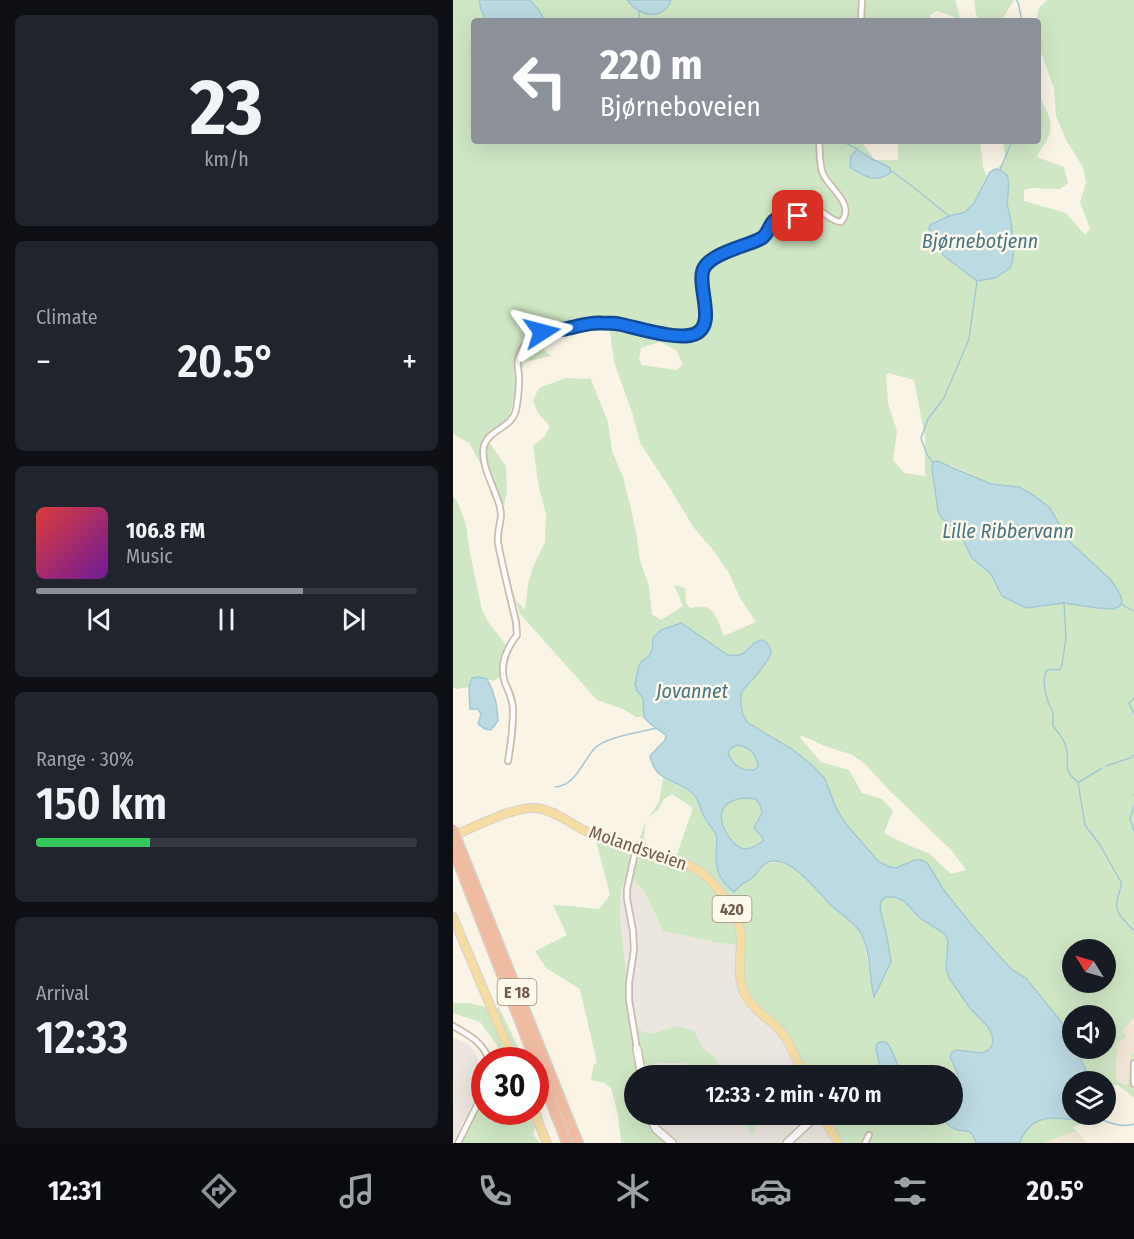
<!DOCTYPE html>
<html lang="en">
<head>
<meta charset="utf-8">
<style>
	:root { --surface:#171b24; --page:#20242c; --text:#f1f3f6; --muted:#9ea1a6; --line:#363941; --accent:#8c9099 }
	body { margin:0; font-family:"Fira Sans Condensed",sans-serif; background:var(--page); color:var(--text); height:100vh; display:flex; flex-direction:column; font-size:22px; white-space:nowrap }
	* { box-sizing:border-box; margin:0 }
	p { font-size:20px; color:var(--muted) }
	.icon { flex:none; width:33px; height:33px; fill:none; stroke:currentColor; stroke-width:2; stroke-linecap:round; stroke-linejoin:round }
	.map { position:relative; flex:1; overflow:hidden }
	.drawer { display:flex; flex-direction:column; gap:15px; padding:15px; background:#0d0f14; width:453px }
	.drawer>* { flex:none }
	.top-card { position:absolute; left:18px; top:18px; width:570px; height:126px; border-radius:6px; box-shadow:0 6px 24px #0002; background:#8c9099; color:#fff; overflow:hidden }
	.needle { width:39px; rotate:307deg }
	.controls { position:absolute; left:609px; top:939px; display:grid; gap:12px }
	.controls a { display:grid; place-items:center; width:54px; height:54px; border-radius:50%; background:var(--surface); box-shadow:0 6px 24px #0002; font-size:30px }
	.speed { position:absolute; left:18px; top:1047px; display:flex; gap:12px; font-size:30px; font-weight:700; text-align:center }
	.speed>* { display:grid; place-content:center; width:78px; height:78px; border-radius:50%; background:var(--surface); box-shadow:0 6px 24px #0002; line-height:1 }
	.speed .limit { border:9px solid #d22; background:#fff; color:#111 }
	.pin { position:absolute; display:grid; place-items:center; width:51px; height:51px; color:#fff; margin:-26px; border-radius:12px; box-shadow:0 3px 9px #0006 }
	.me { position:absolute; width:66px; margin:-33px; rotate:81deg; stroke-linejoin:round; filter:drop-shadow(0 0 4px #0008) }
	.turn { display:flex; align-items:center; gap:21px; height:126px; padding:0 30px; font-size:27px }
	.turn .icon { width:78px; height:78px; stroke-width:2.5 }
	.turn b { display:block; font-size:42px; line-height:51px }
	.big { font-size:45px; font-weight:600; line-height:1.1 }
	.drawer .tile { flex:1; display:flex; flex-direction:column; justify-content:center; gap:9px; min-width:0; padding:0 21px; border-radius:9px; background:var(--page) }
	.drawer .dial { align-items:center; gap:0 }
	.dial b { font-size:78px; line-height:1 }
	.song { display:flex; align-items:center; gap:18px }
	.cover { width:72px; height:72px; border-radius:9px; background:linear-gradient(135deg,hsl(0 70% 55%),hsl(280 70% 35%)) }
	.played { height:6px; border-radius:3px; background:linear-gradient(90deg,var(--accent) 70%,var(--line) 70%) }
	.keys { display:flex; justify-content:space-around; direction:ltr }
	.heat { display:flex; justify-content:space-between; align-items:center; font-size:33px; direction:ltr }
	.charge { height:9px; border-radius:4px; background:linear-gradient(90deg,#34c759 30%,var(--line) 0) }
	.trip { position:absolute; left:171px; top:1065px; width:339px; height:60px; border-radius:30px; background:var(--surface); box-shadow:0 6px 24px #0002; font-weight:600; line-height:60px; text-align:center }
	.dock { display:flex; height:96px; justify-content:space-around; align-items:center; background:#090b0e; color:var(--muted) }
	.dock .icon { width:42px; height:42px }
	.dock .active { color:var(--accent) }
	.dock b { font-size:27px; color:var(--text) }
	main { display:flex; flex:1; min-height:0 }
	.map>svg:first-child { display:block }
	.residential { fill:#f1e6d5 }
	.industrial { fill:#ebe6df }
	.green { fill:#d0e7c5; fill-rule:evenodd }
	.water { fill:#bcdae2; stroke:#a3c8d3; stroke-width:1.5; fill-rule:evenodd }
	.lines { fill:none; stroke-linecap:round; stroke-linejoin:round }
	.stream { stroke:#a3c8d3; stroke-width:1.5 }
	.street-casing { stroke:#cbbcad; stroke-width:8 }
	.secondary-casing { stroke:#cebdab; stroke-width:10 }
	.primary-casing { stroke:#d7d1cd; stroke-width:10 }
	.highway-casing { stroke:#d7d1cd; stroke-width:12 }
	.street { stroke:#fff; stroke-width:4.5 }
	.secondary { stroke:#fff; stroke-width:7 }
	.primary { stroke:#f4dca3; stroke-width:8 }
	.highway { stroke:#f0bca1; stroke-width:9 }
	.highway-bridge-casing { stroke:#d7d1cd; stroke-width:12; stroke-linecap:butt }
	.highway-bridge { stroke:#f0bca1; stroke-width:9 }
	.route-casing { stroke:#114b97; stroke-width:15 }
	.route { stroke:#1a73e8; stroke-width:10 }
	.labels { text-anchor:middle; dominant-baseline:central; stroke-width:5; stroke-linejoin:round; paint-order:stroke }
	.shield { fill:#fdf8ec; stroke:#9b8b7d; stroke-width:1.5 }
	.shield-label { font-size:16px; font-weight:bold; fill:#715c4d }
	.street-label { font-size:18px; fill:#715c4d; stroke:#fdf8ec }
	.water-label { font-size:20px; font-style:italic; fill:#487583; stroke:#fdf8ec }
</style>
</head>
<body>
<main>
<section class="drawer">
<div class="tile dial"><b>23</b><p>km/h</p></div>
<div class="tile"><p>Climate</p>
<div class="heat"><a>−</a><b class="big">20.5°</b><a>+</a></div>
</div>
<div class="tile">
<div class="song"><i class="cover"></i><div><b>106.8 FM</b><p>Music</p></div></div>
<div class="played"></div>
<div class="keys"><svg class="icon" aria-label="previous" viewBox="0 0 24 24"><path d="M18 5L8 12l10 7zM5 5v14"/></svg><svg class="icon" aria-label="pause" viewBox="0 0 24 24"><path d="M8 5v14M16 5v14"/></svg><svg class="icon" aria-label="next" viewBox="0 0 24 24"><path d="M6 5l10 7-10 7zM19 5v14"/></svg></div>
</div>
<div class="tile"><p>Range · 30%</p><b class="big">150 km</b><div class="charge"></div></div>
<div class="tile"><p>Arrival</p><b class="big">12:33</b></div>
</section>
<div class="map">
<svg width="681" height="1143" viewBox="0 0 681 1143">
	<rect width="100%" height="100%" fill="#faf4e6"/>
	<path class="residential" d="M 681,1017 L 681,1053 L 679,1055 L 674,1086 L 663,1080 L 664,1043 L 674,1035 L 670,1032 Z
		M 624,1131 L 634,1143 L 592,1143 L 594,1141 Z"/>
	<path class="industrial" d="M 175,874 L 192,892 L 210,931 L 266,943 L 286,945 L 291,962 L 293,990 L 328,1031 L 350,1075 L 272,1075 L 266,1068 L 262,1058 L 251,1049 L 240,1031 L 225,1026 L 197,1034 L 184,1029 L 173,1002 L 173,973 L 167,917 L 168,888 Z
		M 0,1037 L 17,1045 L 27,1062 L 27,1090 L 0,1142 Z
		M 203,1063 L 232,1063 L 240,1075 L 192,1075 L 191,1071 Z
		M 201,1115 L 286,1115 L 300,1135 L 304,1115 L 371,1115 L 387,1143 L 218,1143 L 204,1126 Z"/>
	<path class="green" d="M 0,0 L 26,0 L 28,9 L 33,21 L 21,21 L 21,141 L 408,141 L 422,160 L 445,160 L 445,141 L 527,141 L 530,168 L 534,176 L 521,203 L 512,212 L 496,216 L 478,225 L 476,229 L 490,255 L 524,281 L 542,278 L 557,216 L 554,204 L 556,183 L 554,175 L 547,170 L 541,170 L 553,161 L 550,142 L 545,141 L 585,141 L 585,94 C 593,109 603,124 594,140 C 591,146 586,150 584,157 L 611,167 L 615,183 L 607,189 L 578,188 L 571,190 L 571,201 L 613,213 L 632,235 L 637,229 L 627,202 L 633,183 L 630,167 L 614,142 L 603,116 L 601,88 L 585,45 L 585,21 L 583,21 L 586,8 L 594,0 L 681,0 L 681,1017 L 670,1031 L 674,1036 L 664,1043 L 663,1080 L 674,1086 L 679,1055 L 681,1053 L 681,1098 L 665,1085 L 657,1086 L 653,1089 L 652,1082 L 636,1081 L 635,1075 L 623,1049 L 652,1048 L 652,1016 L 620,1016 L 619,1041 L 609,1023 L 573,978 L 559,970 L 522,929 L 490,889 L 475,864 L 462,860 L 444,868 L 437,867 L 426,862 L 393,824 L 383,808 L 372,779 L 339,749 L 295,723 C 288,712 286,702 290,690 L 318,651 L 315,644 L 310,640 L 299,645 L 293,654 L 283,656 L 200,638 C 199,650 198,655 188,662 L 184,691 L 190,698 L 191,717 L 183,717 L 170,709 L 144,700 L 67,614 L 58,586 L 64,602 L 72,609 L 75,584 L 80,567 L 92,542 L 93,514 L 86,488 L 80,446 L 91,437 L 97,426 L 85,413 L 80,401 L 86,388 L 113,378 L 136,379 L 137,377 L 155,422 L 159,451 L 170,477 L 177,504 L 183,532 L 187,560 L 196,586 L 199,614 L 208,620 L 230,606 L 221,585 L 232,588 L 233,603 L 237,608 C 241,607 248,606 252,607 C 263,609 267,627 271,636 L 303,622 L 287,598 L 276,573 L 260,550 L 241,528 L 218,490 L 187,443 L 180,415 L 161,362 L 156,325 L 136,323 L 84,335 L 84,342 L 98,356 L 71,362 L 57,414 L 36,442 L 53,466 L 54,492 L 51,506 L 16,443 L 0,434 ZM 207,342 L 223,350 L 230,364 L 223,370 L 189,365 L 186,359 L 188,348 ZM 435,373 L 461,380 L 472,437 L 472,476 L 451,473 L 440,460 L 444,431 L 435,403 L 433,375 ZM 498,465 L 538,484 L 566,487 L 580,495 L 596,507 L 617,542 L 658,580 L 667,594 L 669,601 L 667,606 L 661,609 L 645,608 L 611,603 L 587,607 L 543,585 L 538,574 L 519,558 L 509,538 L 485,511 L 479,469 ZM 347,735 L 372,746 L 399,755 L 412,764 L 436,790 L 499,851 L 513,870 L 498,874 L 477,854 L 455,845 L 431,833 L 440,811 L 429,799 L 409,793 L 396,770 L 368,762 L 349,740 ZM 620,950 L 652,950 L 652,982 L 620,982 Z
		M 77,0 L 174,0 L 186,11 L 218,3 L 218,0 L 502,0 L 505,9 L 507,19 L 484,11 L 477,15 L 478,21 L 92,21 L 85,9 Z
		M 521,0 L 561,0 L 548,21 L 527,21 L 523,14 Z
		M 0,496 L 4,501 L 13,525 L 17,553 L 29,610 L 36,623 L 53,645 L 51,673 L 41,681 L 26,677 L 19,678 L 16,687 L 3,689 L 0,687 Z
		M 284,745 C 297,747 304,754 305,767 L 301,770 C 288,770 280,765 275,752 L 278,748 Z
		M 210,777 L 229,786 L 243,798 L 252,819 L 260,829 L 264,838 L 263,864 L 272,885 L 281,892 L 287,885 L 299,878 L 314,863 L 325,862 L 338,867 L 352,877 L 386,913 L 407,930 L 411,942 L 421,996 L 428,983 L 434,937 L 427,909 L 428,901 L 433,897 L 441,897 L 451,901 L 467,918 L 492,934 L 495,941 L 493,968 L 516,1007 L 535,1027 L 539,1035 L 540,1043 L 536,1050 L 529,1053 L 504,1050 L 497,1057 C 503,1069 511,1082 500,1093 L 500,1076 L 456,1075 L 446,1068 L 437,1047 L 429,1075 L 350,1075 L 335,1039 L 308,1012 L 293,990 L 291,962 L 286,945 L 266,943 L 210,931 L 192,892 L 175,874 L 168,888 L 167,917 L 173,973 L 173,1002 L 184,1029 L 197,1034 L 225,1026 L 241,1031 L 251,1049 L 262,1058 L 266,1068 L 272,1075 L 240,1075 L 232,1063 L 204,1063 L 191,1071 L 192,1075 L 182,1076 L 182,1114 L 201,1115 L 204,1126 L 218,1143 L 168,1143 L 165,1115 L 158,1088 L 151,1083 L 138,1080 L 141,1064 L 144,1063 L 127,989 L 93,968 L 82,951 L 114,935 L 100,905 L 117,906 L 146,909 L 157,895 L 143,841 L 183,848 L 193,821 L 191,838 L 196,850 L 224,854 L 240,808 L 219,794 L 211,799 L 204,812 L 203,811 L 195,818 L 206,802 Z
		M 293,798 L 303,799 L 307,805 L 309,813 L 302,825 L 310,838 L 310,841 C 305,844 298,849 292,849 C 278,849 247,801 293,798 Z
		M 0,1003 L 16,1003 L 43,1009 L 46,1007 L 71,1060 L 47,1060 L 44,1045 L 27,1022 L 0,1013 Z
		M 83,1087 L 90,1120 L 83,1125 L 80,1135 L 87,1143 L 3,1143 L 31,1093 L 32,1112 L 82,1112 Z
		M 286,1115 L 304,1115 L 300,1136 Z
		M 371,1115 L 484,1115 L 487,1116 L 501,1129 C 515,1131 518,1128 523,1143 L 387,1143 Z
		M 624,1115 L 632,1115 L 630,1124 L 619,1127 L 624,1131 L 594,1141 L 592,1143 L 567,1143 C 568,1137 570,1135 574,1130 C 586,1114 606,1118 623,1120 Z"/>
	<path class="water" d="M 26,0 L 77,0 L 85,9 L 92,21 L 33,21 L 28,9 Z
		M 174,0 L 218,0 C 214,15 198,18 185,10 C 181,8 177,3 174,0 Z
		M 404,149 L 417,158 L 432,165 L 437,168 L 437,173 C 422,184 411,176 397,167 L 398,156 Z
		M 542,169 L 547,170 L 554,175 L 556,183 L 554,204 L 557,216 L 561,244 L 560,258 L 557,268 L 542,278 L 524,281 L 490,255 L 476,229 L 477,225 L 496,216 L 512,212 L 521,203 L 537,172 Z
		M 484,461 L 538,484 L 566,487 L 580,495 L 596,507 L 617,542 L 658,580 L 667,594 L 669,601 L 667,606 L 661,609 L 645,608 L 611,603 L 573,608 L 549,596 L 538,574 L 519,558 L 509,538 L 503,530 L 489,518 L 485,511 L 479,469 L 480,462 Z
		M 228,623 L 275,655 C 299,658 293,642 310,640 C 314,643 318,646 318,652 C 317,662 297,682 290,690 L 288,695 L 288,705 L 290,715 L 295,723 L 339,749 L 361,767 L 372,779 L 383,808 L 393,824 L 426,862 L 437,867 L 443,868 L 462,860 L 469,860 L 475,864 L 490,889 L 522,929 L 559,970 L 573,978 L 609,1023 L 619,1041 L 620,1048 L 623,1049 L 635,1075 L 636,1081 L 620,1082 L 619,1092 L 614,1094 L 612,1101 L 619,1107 L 620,1114 L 624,1115 L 624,1120 C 606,1118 586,1114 574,1130 C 570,1135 568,1137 567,1143 L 523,1143 C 517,1124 512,1135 500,1128 C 494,1125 490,1118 484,1115 L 500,1114 L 500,1093 C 511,1083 503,1069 497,1057 L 499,1052 L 504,1050 L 529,1053 L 536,1050 L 540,1043 L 539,1035 L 535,1027 L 516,1007 L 496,978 L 493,968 L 495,941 L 492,934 L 467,918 L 451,901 L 441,897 L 433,897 L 428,901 L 427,909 L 434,937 L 438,962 L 421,997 C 416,976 418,953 408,933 C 404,925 385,912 378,905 C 364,891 338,855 315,862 C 308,865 304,874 299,878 C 291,884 288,883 281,892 C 266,880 263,872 263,852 C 263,848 264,843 264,838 C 262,830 256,825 252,818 C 248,812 247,803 243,797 C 226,777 203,785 197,756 L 212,740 L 213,735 L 200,726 L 191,718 L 190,698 L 184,691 L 182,684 L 185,669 L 188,662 L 196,656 L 199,650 L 200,638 L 208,630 ZM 284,745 C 297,747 304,754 305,767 L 301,770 C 288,771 279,765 275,752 L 278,748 ZM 293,798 L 303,799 L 307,805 L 309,813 L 301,828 L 310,838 L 310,841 C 306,844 298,849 292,849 C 278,849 246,801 293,798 Z
		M 26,677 L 34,679 C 42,693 44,705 45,721 L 38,730 L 32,729 L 25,724 L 28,714 L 25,709 L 17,709 L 16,687 L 19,678 Z
		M 427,1042 L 433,1042 L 437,1047 L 446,1068 L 456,1075 L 429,1075 L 423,1049 L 424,1044 Z"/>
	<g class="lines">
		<path class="stream" d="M 563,0 L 565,2 L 569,21
			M 186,21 L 186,11
			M 389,141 L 404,149
			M 437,170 L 459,186 L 496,216
			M 547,170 L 559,141
			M 480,462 L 474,455 L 468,438 L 475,419 L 491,398 L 516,339 L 524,281
			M 611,603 L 613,638 L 609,665 L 607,669 C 602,671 598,668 593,671 L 591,680 L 592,691 L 596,705 L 600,712 L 600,726 C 605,733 611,738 613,747 C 618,766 607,768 625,782 L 632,825 L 647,845 L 668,882 C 669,889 665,894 664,901 C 661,914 674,922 681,931
			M 668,604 L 681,611
			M 681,698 L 676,703 L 681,714
			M 653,766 L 677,758 L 681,755
			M 626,782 L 649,768
			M 102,787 C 122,786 129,763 141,749 C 151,737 188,732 204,728
			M 681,794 L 681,795
			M 681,805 L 677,819 L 681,831
			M 636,1114 C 649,1120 667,1129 681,1124"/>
		<g class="street-casing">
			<path id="street" d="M 408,21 L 409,0
				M 55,761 C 58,744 60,726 60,710 C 60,700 56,692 52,683 C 46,665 53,649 64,635 L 63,622 C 57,596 50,569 45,543 C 44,533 47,525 48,516 C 48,510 46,503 44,498 C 39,484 27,461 31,446 C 36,429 59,428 63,410 C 65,400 66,389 66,378 C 66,372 64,366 65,360 C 68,345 83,331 100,329 C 104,329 109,329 113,328 C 120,327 128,324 135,323 C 162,320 189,331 216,334 C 224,335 234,338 242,334 C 266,324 240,282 252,266 C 262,252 293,246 308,238 C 317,233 316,221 326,218 C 331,216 338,217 344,216 C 349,214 354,209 359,207 C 370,209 376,221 388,222 C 403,205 377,189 370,174 C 366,164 367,151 366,141
				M 183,848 L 174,889 L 174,899 L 180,931 L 181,950 L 176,983 L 176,1000 L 184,1049
				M 0,1026 C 16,1035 30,1042 36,1060
				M 681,1063 L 681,1084
				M 5,1143 L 32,1089
				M 412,1143 L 416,1135"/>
		</g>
		<g class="secondary-casing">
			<path id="secondary" d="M 184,1049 L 189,1076
				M 196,1114 L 203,1129 L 219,1143
				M 334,1143 L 365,1114"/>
		</g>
		<g class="primary-casing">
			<path id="primary" d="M 0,836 C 21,827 60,807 81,808 C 101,809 117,824 135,832 C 158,842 183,848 208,856 C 221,860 235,863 246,871 C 260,880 272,897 281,912 C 297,940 278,971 293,996 C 301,1011 317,1019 328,1031 C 338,1044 344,1061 351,1076
				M 0,917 L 60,1060
				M 81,1112 L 94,1143
				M 369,1114 L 385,1143"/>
		</g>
		<g class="highway-casing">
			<path id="highway" d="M 4,840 L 125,1143
				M 0,849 L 82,1060
				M 82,1061 L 114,1143"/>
		</g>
		<use href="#street" class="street"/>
		<use href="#secondary" class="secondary"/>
		<use href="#primary" class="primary"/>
		<use href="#highway" class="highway"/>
		<g class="highway-bridge-casing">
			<path id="highway-bridge" d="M 0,829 L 4,840"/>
		</g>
		<use href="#highway-bridge" class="highway-bridge"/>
	</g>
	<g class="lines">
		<g class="route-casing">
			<path id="route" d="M 89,332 C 97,330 104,330 112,329 C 124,327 135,322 148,323 C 154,323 160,323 166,324 C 185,328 225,341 242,334 C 264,325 244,287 250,270 C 256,253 295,246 309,238 C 316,233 316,224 322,220 C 328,216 338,216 345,216"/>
		</g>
		<use href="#route" class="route"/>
	</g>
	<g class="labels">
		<g class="shield">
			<rect x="259.5" y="896" width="39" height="26" rx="4.5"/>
			<rect x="44.5" y="979" width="39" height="26" rx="4.5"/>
		</g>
		<g class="shield-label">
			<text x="279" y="909">420</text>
			<text x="64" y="992">E 18</text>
		</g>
		<g class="street-label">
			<text transform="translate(185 848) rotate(19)">Molandsveien</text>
		</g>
		<g class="water-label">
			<text x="527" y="241">Bjørnebotjenn</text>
			<text x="555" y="531">Lille Ribbervann</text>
			<text x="239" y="691">Jovannet</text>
		</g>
	</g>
</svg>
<div class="controls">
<a><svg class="needle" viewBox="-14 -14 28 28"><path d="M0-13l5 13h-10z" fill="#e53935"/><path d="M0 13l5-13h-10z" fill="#9ea1a6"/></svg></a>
<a><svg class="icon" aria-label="sound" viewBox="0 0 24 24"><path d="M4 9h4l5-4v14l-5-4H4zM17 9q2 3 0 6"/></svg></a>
<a><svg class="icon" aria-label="layers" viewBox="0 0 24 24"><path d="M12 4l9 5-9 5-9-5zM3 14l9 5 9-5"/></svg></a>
</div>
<div class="speed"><div class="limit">30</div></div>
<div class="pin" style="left:345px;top:216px;background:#d93025"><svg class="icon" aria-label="arrive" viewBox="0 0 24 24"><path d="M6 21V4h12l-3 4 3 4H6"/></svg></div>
<svg class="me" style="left:89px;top:332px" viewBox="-20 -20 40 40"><path d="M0-17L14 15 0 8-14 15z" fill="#1a73e8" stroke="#fff" stroke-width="4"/></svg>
<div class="trip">12:33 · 2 min · 470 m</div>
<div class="top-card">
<div class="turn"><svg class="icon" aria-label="left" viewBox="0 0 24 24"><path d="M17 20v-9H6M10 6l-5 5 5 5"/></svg><div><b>220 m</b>Bjørneboveien</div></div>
</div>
</div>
</main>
<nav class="dock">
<b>12:31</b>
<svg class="icon active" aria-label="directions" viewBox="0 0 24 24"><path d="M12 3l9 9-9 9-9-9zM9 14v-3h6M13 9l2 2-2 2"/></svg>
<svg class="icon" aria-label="music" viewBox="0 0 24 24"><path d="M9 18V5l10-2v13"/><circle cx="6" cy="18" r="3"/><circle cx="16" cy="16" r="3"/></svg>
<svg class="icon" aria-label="phone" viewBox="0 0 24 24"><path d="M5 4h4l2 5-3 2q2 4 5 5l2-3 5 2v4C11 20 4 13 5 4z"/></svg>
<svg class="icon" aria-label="climate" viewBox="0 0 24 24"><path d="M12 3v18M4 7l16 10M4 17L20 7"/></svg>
<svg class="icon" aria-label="car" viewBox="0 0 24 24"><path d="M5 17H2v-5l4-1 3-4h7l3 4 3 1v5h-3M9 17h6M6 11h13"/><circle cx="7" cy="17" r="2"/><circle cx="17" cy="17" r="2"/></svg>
<svg class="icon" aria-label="filters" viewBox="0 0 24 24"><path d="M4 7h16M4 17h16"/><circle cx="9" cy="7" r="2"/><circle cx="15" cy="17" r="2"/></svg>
<b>20.5°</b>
</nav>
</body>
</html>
